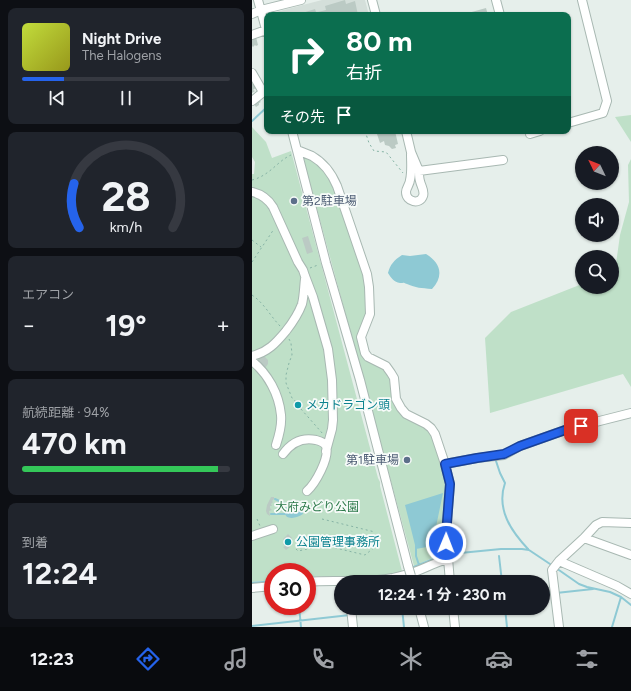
<!DOCTYPE html>
<html lang="ja">
<head>
<meta charset="utf-8">
<style>
	:root { --surface:#171b24; --page:#20242c; --text:#f1f3f6; --muted:#9ea1a6; --line:#363941; --accent:#2563eb }
	body { margin:0; font-family:Figtree,"Noto Sans JP",sans-serif; background:var(--page); color:var(--text); height:100vh; display:flex; flex-direction:column; font-size:15px; white-space:nowrap }
	* { box-sizing:border-box; margin:0 }
	p { font-size:13px; color:var(--muted) }
	.icon { flex:none; width:22px; height:22px; fill:none; stroke:currentColor; stroke-width:2; stroke-linecap:round; stroke-linejoin:round }
	.map { position:relative; flex:1; overflow:hidden }
	.details { display:flex; flex-direction:column; gap:8px; padding:8px; background:#0d0f14; width:252px }
	.details>* { flex:none }
	.banner { position:absolute; left:12px; top:12px; width:307px; height:122px; border-radius:8px; box-shadow:0 1px 3px #0004; background:#0b6e4f; color:#fff; overflow:hidden }
	.needle { width:26px; rotate:313deg }
	.buttons { position:absolute; left:323px; top:146px; display:grid; gap:8px }
	.buttons a { display:grid; place-items:center; width:44px; height:44px; border-radius:50%; background:var(--surface); box-shadow:0 1px 3px #0004; font-size:20px }
	.speed { position:absolute; left:12px; top:563px; display:flex; gap:8px; font-size:20px; font-weight:700; text-align:center }
	.speed>* { display:grid; place-content:center; width:52px; height:52px; border-radius:50%; background:var(--surface); box-shadow:0 1px 3px #0004; line-height:1 }
	.speed .limit { border:6px solid #d22; background:#fff; color:#111 }
	.pin { position:absolute; display:grid; place-items:center; width:34px; height:34px; color:#fff; margin:-17px; border-radius:8px; box-shadow:0 2px 6px #0006 }
	.me { position:absolute; width:44px; margin:-22px; rotate:1deg; stroke-linejoin:round; filter:drop-shadow(0 0 3px #0008) }
	.turn { display:flex; align-items:center; gap:14px; height:84px; padding:0 16px; font-size:18px }
	.turn .icon { width:52px; height:52px; stroke-width:2.5 }
	.turn b { display:block; font-size:28px; line-height:34px }
	.then { display:flex; align-items:center; height:38px; padding:0 16px; background:#0003; gap:8px; font-size:15px }
	.big { font-size:30px; font-weight:700; line-height:1.1 }
	.details .card { flex:1; display:flex; flex-direction:column; justify-content:center; gap:6px; min-width:0; padding:0 14px; border-radius:8px; background:var(--page) }
	.details .dial { align-items:center; gap:0 }
	.dial svg { height:104px; overflow:visible; fill:none; stroke:var(--line); stroke-width:7; stroke-linecap:round; text-anchor:middle }
	.dial text { fill:var(--text); stroke:none }
	.song { display:flex; align-items:center; gap:12px }
	.cover { width:48px; height:48px; border-radius:6px; background:linear-gradient(135deg,hsl(70 70% 55%),hsl(60 70% 35%)) }
	.played { height:4px; border-radius:2px; background:linear-gradient(90deg,var(--accent) 20%,var(--line) 20%) }
	.keys { display:flex; justify-content:space-around; direction:ltr }
	.heat { display:flex; justify-content:space-between; align-items:center; font-size:22px; direction:ltr }
	.charge { height:6px; border-radius:3px; background:linear-gradient(90deg,#34c759 94%,var(--line) 0) }
	.trip { position:absolute; left:82px; top:575px; width:216px; height:40px; border-radius:20px; background:var(--surface); box-shadow:0 1px 3px #0004; font-weight:700; line-height:40px; text-align:center }
	.dock { display:flex; height:64px; justify-content:space-around; align-items:center; background:#090b0e; color:var(--muted) }
	.dock .icon { width:28px; height:28px }
	.dock .on { color:var(--accent) }
	.dock b { font-size:18px; color:var(--text) }
	main { display:flex; flex:1; min-height:0 }
	.map>svg:first-child { display:block }
	.built { fill:#d4dfda }
	.green { fill:#bfe0c8 }
	.water { fill:#8ec9d4 }
	.lines { fill:none; stroke-linecap:round; stroke-linejoin:round }
	.stream { stroke:#8ec9d4; stroke-width:2 }
	.building { fill:#bbcac4 }
	.minor-casing { stroke:#a8b8b2; stroke-width:10 }
	.path { stroke:#86b3a5; stroke-width:1; stroke-dasharray:2 3; stroke-linecap:butt }
	.minor { stroke:#fff; stroke-width:8 }
	.minor-bridge-casing { stroke:#a8b8b2; stroke-width:10; stroke-linecap:butt }
	.minor-bridge { stroke:#fff; stroke-width:8 }
	.route-casing { stroke:#184099; stroke-width:10 }
	.route { stroke:#2563eb; stroke-width:7 }
	.service-dot { fill:#5c6f8a; stroke:#f7fbf9; stroke-width:1.5 }
	.culture-dot { fill:#0f9aa8; stroke:#f7fbf9; stroke-width:1.5 }
	.labels { text-anchor:middle; dominant-baseline:central; stroke-width:3.5; stroke-linejoin:round; paint-order:stroke }
	.service-label { font-size:12px; fill:#4e5e75; stroke:#f7fbf9; text-anchor:start }
	.culture-label { font-size:12px; fill:#0d838f; stroke:#f7fbf9; text-anchor:start }
	.park-label { font-size:12px; fill:#2d7a4b; stroke:#f7fbf9 }
</style>
</head>
<body>
<main>
<section class="details">
<div class="card">
<div class="song"><i class="cover"></i><div><b>Night Drive</b><p>The Halogens</p></div></div>
<div class="played"></div>
<div class="keys"><svg class="icon" aria-label="previous" viewBox="0 0 24 24"><path d="M18 5L8 12l10 7zM5 5v14"/></svg><svg class="icon" aria-label="pause" viewBox="0 0 24 24"><path d="M8 5v14M16 5v14"/></svg><svg class="icon" aria-label="next" viewBox="0 0 24 24"><path d="M6 5l10 7-10 7zM19 5v14"/></svg></div>
</div>
<div class="card dial"><svg viewBox="0 0 100 80">
<path d="M14 69A42 42 0 1 1 86 69"/>
<path d="M14 69A42 42 0 0 1 10 35" stroke="#2563eb"/>
<text x="50" y="56" font-size="32" font-weight="700">28</text>
<text x="50" y="72" font-size="11">km/h</text>
</svg></div>
<div class="card"><p>エアコン</p>
<div class="heat"><a>−</a><b class="big">19°</b><a>+</a></div>
</div>
<div class="card"><p>航続距離 · 94%</p><b class="big">470 km</b><div class="charge"></div></div>
<div class="card"><p>到着</p><b class="big">12:24</b></div>
</section>
<div class="map">
<svg width="379" height="627" viewBox="0 0 379 627">
	<rect width="100%" height="100%" fill="#e6efeb"/>
	<path class="built" d="M 70,0 L 113,0 L 117,15 L 22,15 L 24,12 Z"/>
	<path class="green" d="M 379,115 L 379,142 L 363,117 Z
		M 0,127 L 14,142 L 20,158 L 39,151 L 126,478 L 128,482 L 128,486 L 150,571 C 120,582 86,575 55,577 L 55,572 L 21,572 L 21,580 L 0,582 L 0,174 L 2,174 L 3,162 L 0,157 Z
		M 50,154 L 59,158 L 71,168 L 84,187 L 115,287 L 115,313 L 110,329 L 112,358 L 134,369 L 138,374 L 142,401 L 177,430 L 185,447 L 195,486 L 188,542 L 192,553 L 162,566 Z
		M 379,159 L 379,387 L 371,374 L 238,413 L 233,338 L 259,312 L 330,284 L 330,287 L 360,287 L 360,272 L 363,271 L 368,235 L 377,202 L 376,165 Z"/>
	<path class="water" d="M 174,254 C 189,263 192,276 180,289 C 169,288 164,288 155,284 C 150,282 153,283 148,283 C 142,282 139,278 136,273 C 138,265 142,260 150,255 L 158,256 Z
		M 191,493 L 180,546 L 164,549 L 153,505 Z
		M 40,503 C 46,504 51,508 51,514 C 46,517 39,520 34,516 C 31,510 34,505 40,503 Z"/>
	<g class="lines">
		<path class="stream" d="M 0,121 L 15,107
			M 243,458 L 248,473 L 253,483 C 244,509 259,531 276,549
			M 23,499 L 36,505
			M 19,514 L 33,514
			M 164,546 L 164,556 L 167,565
			M 198,554 L 249,549 L 270,549 L 277,550 L 301,566
			M 247,556 L 250,582
			M 159,568 L 194,554
			M 304,568 L 327,584 L 335,587 L 358,592 L 369,597 L 379,605
			M 0,583 L 21,581
			M 304,593 L 341,589
			M 291,594 L 300,593
			M 47,606 L 49,627
			M 150,608 L 152,627
			M 253,608 L 255,627
			M 0,626 L 98,615
			M 360,627 L 369,597"/>
	</g>
	<path class="building" d="M 93,0 L 94,4 L 103,1 L 106,15 L 67,15 L 66,12 L 74,10 L 73,6 Z
		M 234,8 L 236,15 L 209,15 Z
		M 63,9 L 65,15 L 44,15 Z
		M 4,37 L 6,45 L 4,46 L 3,45 L 1,47 L 0,46 L 0,39 Z
		M 2,82 L 5,87 L 1,90 L 3,91 L 0,93 L 0,84 Z
		M 7,100 L 9,102 L 7,103 L 7,105 L 4,107 L 2,104 Z
		M 124,131 L 143,131 L 146,144 L 143,145 L 144,148 L 140,149 L 137,146 L 133,145 L 132,141 L 128,143 Z
		M 56,236 L 61,252 L 55,254 L 50,238 Z
		M 9,357 L 13,357 L 16,360 L 16,364 L 13,368 L 11,368 L 5,361 Z
		M 44,400 L 50,408 L 48,409 L 42,402 Z
		M 19,497 L 22,497 L 22,499 L 20,501 L 21,502 L 19,504 L 20,506 L 18,506 L 18,508 L 20,510 L 17,511 L 18,516 L 15,514 L 14,511 L 15,505 Z
		M 36,534 L 40,538 L 37,541 L 38,542 L 36,545 L 38,547 L 34,550 L 31,547 L 33,546 L 31,544 L 34,542 L 31,539 Z
		M 52,539 L 55,543 L 53,545 L 54,546 L 52,548 L 51,547 L 49,549 L 46,545 Z"/>
	<g class="lines">
		<g class="minor-casing">
			<path id="minor" d="M 6,0 L 15,33
				M 120,0 L 124,15
				M 244,0 L 248,15
				M 0,14 L 9,10 L 49,0
				M 0,35 L 14,30
				M 0,73 L 11,92
				M 0,101 L 14,90
				M 316,123 L 351,113 L 355,101 L 330,0
				M 40,131 L 74,263 L 108,380 L 156,566
				M 154,131 L 159,152 L 167,171 L 251,160
				M 278,131 L 278,134 L 288,131
				M 45,150 C 50,152 55,154 60,156 C 72,163 80,174 85,186 L 115,274 L 117,287 L 118,314 L 109,337 L 113,353 L 116,357 L 134,366 L 139,373 L 142,378 L 144,399 L 149,408 L 154,414 L 174,424 L 179,428 L 183,434 L 193,464 L 198,484 L 194,535 L 198,582
				M 159,154 C 159,163 160,172 158,180 C 158,184 154,188 154,192 C 154,202 168,205 171,196 C 173,191 169,186 168,181 C 167,178 167,174 167,171
				M 0,192 C 9,194 16,199 21,207 L 46,262 L 51,270 L 53,276 L 61,297 L 76,349 L 80,380 L 81,420 L 80,429 L 74,451
				M 0,356 C 16,352 24,343 34,331 C 41,322 46,315 50,304 C 52,296 52,287 53,279
				M 0,361 C 16,374 27,394 29,415 C 30,425 27,436 24,445
				M 31,454 C 39,443 50,437 64,440 C 68,441 72,442 74,446 C 78,458 63,484 55,491
				M 193,464 L 225,458 L 252,455 L 268,446 L 316,429 L 379,413
				M 0,536 L 21,529
				M 332,538 L 379,555
				M 307,561 L 365,586 L 379,594
				M 159,576 L 160,582
				M 55,582 C 84,579 113,584 141,578 C 149,576 157,574 165,571 C 175,567 185,562 196,559
				M 0,588 L 21,586
				M 99,608 L 101,627
				M 167,608 L 172,627
				M 201,608 L 203,627
				M 307,627 L 300,570 L 307,561 L 332,538 L 344,525 L 350,522 L 379,523"/>
		</g>
		<path class="path" d="M 113,131 L 117,143 L 122,151 L 134,152 L 151,173
			M 0,180 C 8,178 14,174 20,169 C 26,164 32,158 39,155
			M 0,240 L 9,247
			M 0,262 L 22,229
			M 58,268 L 66,265
			M 0,295 C 13,304 18,316 29,327
			M 37,339 L 39,343 L 40,355 L 37,363 L 34,375 L 34,383 L 40,398 L 43,401
			M 49,409 L 71,434
			M 27,508 L 33,509
			M 5,519 L 8,526
			M 70,519 L 123,532
			M 56,536 L 67,544 L 113,555 L 124,546
			M 44,549 L 46,551 L 69,546"/>
		<use href="#minor" class="minor"/>
		<g class="minor-bridge-casing">
			<path id="minor-bridge" d="M 156,566 L 159,576"/>
		</g>
		<use href="#minor-bridge" class="minor-bridge"/>
	</g>
	<g class="lines">
		<g class="route-casing">
			<path id="route" d="M 194,543 L 194,535 L 198,484 L 193,464 L 225,458 L 252,454 L 268,446 L 316,429 L 329,426"/>
		</g>
		<use href="#route" class="route"/>
	</g>
	<g class="service-dot">
		<circle cx="42" cy="201" r="4"/>
		<circle cx="155" cy="460" r="4"/>
	</g>
	<g class="culture-dot">
		<circle cx="46" cy="405" r="4"/>
		<circle cx="36" cy="542" r="4"/>
	</g>
	<g class="labels">
		<g class="service-label">
			<text x="50" y="201">第2駐車場</text>
			<text x="147" y="460" text-anchor="end">第1駐車場</text>
		</g>
		<g class="culture-label">
			<text x="54" y="405">メカドラゴン頭</text>
			<text x="44" y="542">公園管理事務所</text>
		</g>
		<g class="park-label">
			<text x="65" y="507">大府みどり公園</text>
		</g>
	</g>
</svg>
<div class="buttons">
<a><svg class="needle" viewBox="-14 -14 28 28"><path d="M0-13l5 13h-10z" fill="#e53935"/><path d="M0 13l5-13h-10z" fill="#9ea1a6"/></svg></a>
<a><svg class="icon" aria-label="sound" viewBox="0 0 24 24"><path d="M4 9h4l5-4v14l-5-4H4zM17 9q2 3 0 6"/></svg></a>
<a><svg class="icon" aria-label="search" viewBox="0 0 24 24"><circle cx="10" cy="10" r="6"/><path d="M15 15l6 6"/></svg></a>
</div>
<div class="speed"><div class="limit">30</div></div>
<div class="pin" style="left:329px;top:426px;background:#d93025"><svg class="icon" aria-label="arrive" viewBox="0 0 24 24"><path d="M6 21V4h12l-3 4 3 4H6"/></svg></div>
<svg class="me" style="left:194px;top:543px" viewBox="-20 -20 40 40"><circle r="17" fill="#2563eb" stroke="#fff" stroke-width="3"/><path d="M0-11L8 9 0 5-8 9z" fill="#fff"/></svg>
<div class="trip">12:24 · 1 分 · 230 m</div>
<div class="banner">
<div class="turn"><svg class="icon" aria-label="right" viewBox="0 0 24 24"><path d="M7 20v-9h11M14 6l5 5-5 5"/></svg><div><b>80 m</b>右折</div></div>
<div class="then">その先<svg class="icon" aria-label="arrive" viewBox="0 0 24 24"><path d="M6 21V4h12l-3 4 3 4H6"/></svg></div>
</div>
</div>
</main>
<nav class="dock">
<b>12:23</b>
<svg class="icon on" aria-label="directions" viewBox="0 0 24 24"><path d="M12 3l9 9-9 9-9-9zM9 14v-3h6M13 9l2 2-2 2"/></svg>
<svg class="icon" aria-label="music" viewBox="0 0 24 24"><path d="M9 18V5l10-2v13"/><circle cx="6" cy="18" r="3"/><circle cx="16" cy="16" r="3"/></svg>
<svg class="icon" aria-label="phone" viewBox="0 0 24 24"><path d="M5 4h4l2 5-3 2q2 4 5 5l2-3 5 2v4C11 20 4 13 5 4z"/></svg>
<svg class="icon" aria-label="climate" viewBox="0 0 24 24"><path d="M12 3v18M4 7l16 10M4 17L20 7"/></svg>
<svg class="icon" aria-label="car" viewBox="0 0 24 24"><path d="M5 17H2v-5l4-1 3-4h7l3 4 3 1v5h-3M9 17h6M6 11h13"/><circle cx="7" cy="17" r="2"/><circle cx="17" cy="17" r="2"/></svg>
<svg class="icon" aria-label="filters" viewBox="0 0 24 24"><path d="M4 7h16M4 17h16"/><circle cx="9" cy="7" r="2"/><circle cx="15" cy="17" r="2"/></svg>
</nav>
</body>
</html>
